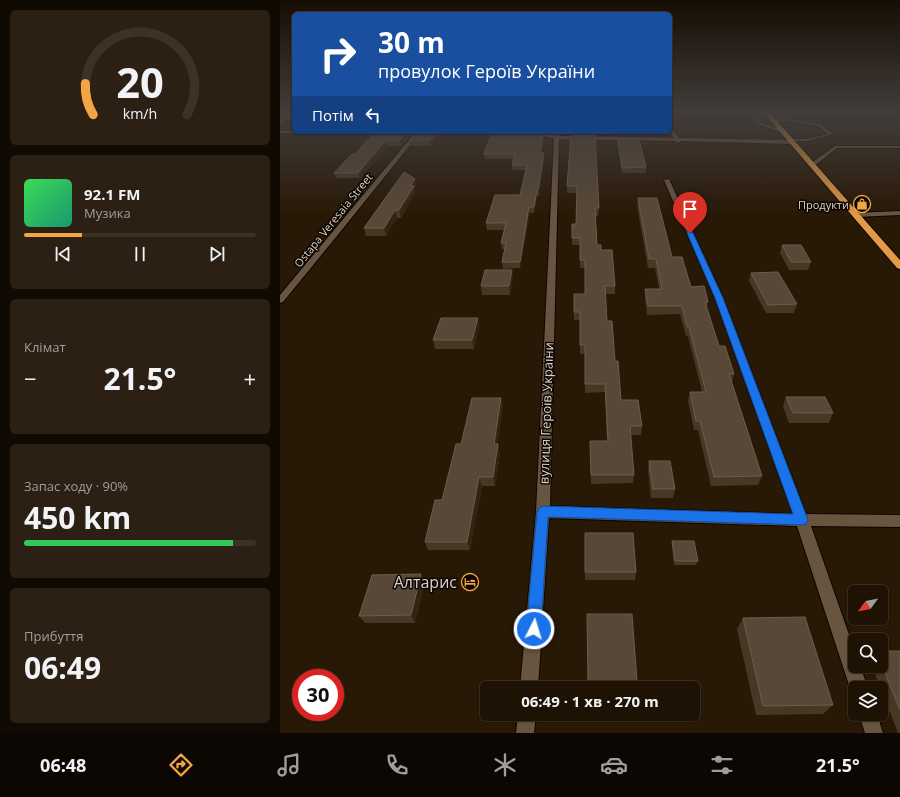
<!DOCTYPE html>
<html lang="uk">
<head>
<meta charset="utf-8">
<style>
	:root { --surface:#1e1204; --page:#2b2013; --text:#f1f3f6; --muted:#a19e9a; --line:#3c3226; --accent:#f3a443 }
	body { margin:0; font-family:"Open Sans",sans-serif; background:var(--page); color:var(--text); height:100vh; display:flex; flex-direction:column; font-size:15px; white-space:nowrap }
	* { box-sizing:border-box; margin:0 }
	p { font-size:13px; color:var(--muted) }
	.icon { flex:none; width:22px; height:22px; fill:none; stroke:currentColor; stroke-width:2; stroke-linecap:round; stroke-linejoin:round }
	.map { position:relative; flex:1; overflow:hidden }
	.details { display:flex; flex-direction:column; gap:10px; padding:10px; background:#100a02; width:280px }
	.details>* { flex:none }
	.banner { position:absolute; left:12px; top:12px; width:380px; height:122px; border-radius:6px; box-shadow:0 1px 3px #0004,0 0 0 1px var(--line); background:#1a4fa0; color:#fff; overflow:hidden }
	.needle { width:26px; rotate:238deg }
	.fabs { position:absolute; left:568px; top:585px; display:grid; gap:8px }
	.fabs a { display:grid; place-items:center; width:40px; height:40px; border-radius:6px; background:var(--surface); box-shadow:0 1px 3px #0004,0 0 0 1px var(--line); font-size:20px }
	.speed { position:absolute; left:12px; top:669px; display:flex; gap:8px; font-size:20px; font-weight:700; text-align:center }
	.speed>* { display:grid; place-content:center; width:52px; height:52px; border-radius:50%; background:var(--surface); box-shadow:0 1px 3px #0004,0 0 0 1px var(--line); line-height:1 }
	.speed .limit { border:6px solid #d22; background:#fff; color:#111 }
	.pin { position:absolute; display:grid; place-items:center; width:34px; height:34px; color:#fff; margin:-41px -17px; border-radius:50% 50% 50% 0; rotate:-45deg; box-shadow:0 0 4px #0007 }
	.pin .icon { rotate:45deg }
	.me { position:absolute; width:44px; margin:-22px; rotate:5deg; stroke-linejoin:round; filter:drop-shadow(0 0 3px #0008) }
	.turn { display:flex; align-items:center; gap:14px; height:84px; padding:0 20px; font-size:18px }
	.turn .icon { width:52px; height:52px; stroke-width:2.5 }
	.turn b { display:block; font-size:28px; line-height:34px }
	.then { display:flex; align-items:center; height:38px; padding:0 20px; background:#0003; gap:8px; font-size:15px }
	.big { font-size:30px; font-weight:700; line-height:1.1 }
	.details .card { flex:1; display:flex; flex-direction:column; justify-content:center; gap:6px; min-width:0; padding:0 14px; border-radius:6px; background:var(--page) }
	.details .dial { align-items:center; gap:0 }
	.dial svg { height:104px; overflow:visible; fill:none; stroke:var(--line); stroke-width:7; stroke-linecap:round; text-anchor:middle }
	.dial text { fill:var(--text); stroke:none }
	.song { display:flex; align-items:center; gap:12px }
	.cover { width:48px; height:48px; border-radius:6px; background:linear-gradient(135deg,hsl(130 70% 55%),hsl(160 70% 35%)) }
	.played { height:4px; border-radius:2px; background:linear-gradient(90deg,var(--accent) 25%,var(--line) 25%) }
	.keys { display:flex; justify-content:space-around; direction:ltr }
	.heat { display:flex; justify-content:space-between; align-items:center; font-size:22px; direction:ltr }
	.charge { height:6px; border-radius:3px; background:linear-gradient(90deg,#34c759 90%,var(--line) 0) }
	.trip { position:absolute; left:200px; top:681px; width:220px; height:40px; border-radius:6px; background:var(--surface); box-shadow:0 1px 3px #0004,0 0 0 1px var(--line); font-weight:700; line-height:40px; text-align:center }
	.dock { display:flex; height:64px; justify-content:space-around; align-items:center; background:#0c0702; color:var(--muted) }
	.dock .icon { width:28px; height:28px }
	.dock .active { color:var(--accent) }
	.dock b { font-size:18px; color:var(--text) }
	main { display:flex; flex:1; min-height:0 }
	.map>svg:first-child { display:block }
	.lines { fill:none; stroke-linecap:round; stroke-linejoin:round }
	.lane-casing { stroke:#100400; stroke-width:2 }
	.street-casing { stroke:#100400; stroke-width:2 }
	.highway-casing { stroke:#100400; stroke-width:2 }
	.lane { fill:#685541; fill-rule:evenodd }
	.street { fill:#685541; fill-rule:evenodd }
	.highway { fill:#e29a45; fill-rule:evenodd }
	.wall { fill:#473725 }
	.shaded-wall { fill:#342311 }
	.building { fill:#584837; stroke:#6d5d4e }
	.route { fill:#1a73e8; stroke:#114b97 }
	.labels { text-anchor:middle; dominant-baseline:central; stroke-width:3; stroke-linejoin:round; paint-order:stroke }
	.far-poi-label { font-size:11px; fill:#dfd3c8; stroke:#0c0602; text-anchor:end }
	.far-street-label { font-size:11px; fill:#dfd3c8; stroke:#0c0602 }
	.street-label { font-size:13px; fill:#dfd3c8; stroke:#0c0602 }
	.near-poi-label { font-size:16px; fill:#dfd3c8; stroke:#0c0602; text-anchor:end }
</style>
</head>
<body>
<main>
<section class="details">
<div class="card dial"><svg viewBox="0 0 100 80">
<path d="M14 69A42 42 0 1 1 86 69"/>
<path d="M14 69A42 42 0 0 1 8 45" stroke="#f3a443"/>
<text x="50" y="56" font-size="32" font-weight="700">20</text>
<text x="50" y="72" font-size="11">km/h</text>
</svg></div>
<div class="card">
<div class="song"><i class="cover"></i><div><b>92.1 FM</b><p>Музика</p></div></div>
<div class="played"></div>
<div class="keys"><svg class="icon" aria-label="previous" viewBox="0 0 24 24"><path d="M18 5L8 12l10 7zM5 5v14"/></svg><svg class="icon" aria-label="pause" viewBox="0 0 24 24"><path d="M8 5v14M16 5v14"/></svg><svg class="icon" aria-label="next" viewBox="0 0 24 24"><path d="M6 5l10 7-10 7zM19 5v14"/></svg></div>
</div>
<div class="card"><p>Клімат</p>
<div class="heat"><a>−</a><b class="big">21.5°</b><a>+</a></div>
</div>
<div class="card"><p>Запас ходу · 90%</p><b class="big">450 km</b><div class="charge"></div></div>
<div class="card"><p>Прибуття</p><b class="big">06:49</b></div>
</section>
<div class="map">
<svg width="620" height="733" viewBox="0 0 620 733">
	<rect width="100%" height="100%" fill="#281806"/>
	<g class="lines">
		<g class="lane-casing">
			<path id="lane" d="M 469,113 L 473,113 L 479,122 L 504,131 L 501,132 L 477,124 Z
				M 493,119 L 508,119 L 540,124 L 553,134 L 527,141 L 509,141 L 510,139 L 527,139 L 548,134 L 538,126 L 508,121 L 492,121 Z
				M 555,146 L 620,146 L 620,148 L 557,148 L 534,166 L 530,166 L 530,164 Z"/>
		</g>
		<g class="street-casing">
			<path id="street" d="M 11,113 L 14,113 L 14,115 L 0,124 L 0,121 Z
				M 390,126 L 399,138 L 513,140 L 516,142 L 513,144 L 400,141 L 398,143 L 395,141 L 279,139 L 270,506 L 513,514 L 435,298 L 384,180 L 389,179 L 443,298 L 526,514 L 620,515 L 620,527 L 531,526 L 575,652 L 575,666 L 580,666 L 588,688 L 575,688 L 575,695 L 573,694 L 570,688 L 517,526 L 269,518 L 258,688 L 240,688 L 256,512 L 274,138 L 249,134 L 251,133 L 274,135 L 275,132 L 279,132 L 279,136 L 394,138 L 390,131 Z
				M 0,131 L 14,131 L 14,132 L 227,133 L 225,134 L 139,134 L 61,231 L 3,302 L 0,303 L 0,295 L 134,134 L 0,133 Z
				M 620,211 L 620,215 L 576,217 L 573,215 L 576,213 Z
				M 238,714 L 256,714 L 254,733 L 236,733 Z
				M 579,714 L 597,714 L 603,733 L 585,733 Z"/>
		</g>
		<g class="highway-casing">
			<path id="highway" d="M 484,113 L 490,113 L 620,260 L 620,269 L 617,268 Z"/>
		</g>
		<use href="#lane" class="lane"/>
		<use href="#street" class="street"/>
		<use href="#highway" class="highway"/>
	</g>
	<path class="wall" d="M 95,132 L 129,132 L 130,135 L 121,146 L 108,146 L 80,178 L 56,178 L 54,173 L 75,154 Z
		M 137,132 L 156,132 L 157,136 L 151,146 L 131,146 L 130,140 Z
		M 291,132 L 314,132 L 319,208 L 318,216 L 315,216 L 317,245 L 321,250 L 335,286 L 335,294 L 325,294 L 327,321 L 341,400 L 362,426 L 361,435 L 350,435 L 354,475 L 353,483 L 311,484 L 310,441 L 327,441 L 325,392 L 305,393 L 305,354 L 300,354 L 300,320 L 294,320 L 294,312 L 305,294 L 305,268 L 300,268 L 300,245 L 292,245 L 292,238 L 296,224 L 297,193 L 287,193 L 287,186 Z
		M 264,138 L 261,153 L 264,158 L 259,196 L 257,196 L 254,213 L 250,213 L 240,268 L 223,269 L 222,262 L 225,249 L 222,249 L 221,243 L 224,230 L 207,230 L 206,223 L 240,195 L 246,170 L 232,170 L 232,165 L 233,159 L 205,159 L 204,154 Z
		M 338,140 L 366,167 L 366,173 L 342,173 L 338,144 Z
		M 136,186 L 134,189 L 135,193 L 121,218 L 117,218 L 106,236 L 86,236 L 84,228 Z
		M 358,198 L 392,257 L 411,287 L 428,302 L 427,309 L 439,346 L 454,374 L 452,382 L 482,476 L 478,485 L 431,486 L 418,430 L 414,430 L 408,401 L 410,392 L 422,392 L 408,336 L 406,336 L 400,314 L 367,315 L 365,298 L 365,289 L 379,289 L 375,268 L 368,268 L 357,205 Z
		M 502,245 L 531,262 L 528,270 L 509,270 L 500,253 Z
		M 471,273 L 517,304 L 514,313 L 486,313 L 469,281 Z
		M 233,278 L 230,295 L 202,295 L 201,286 Z
		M 199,327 L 194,349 L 155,349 L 153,340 Z
		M 506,397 L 553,413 L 549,423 L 509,423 L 503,406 Z
		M 221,398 L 223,407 L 217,444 L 220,453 L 215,486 L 202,486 L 190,550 L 148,550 L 145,542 L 162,500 L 181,444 Z
		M 369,461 L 395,489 L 393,498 L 371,498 L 368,470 Z
		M 305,533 L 356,572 L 355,580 L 305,580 Z
		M 392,541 L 418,561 L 416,565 L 394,565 L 392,545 Z
		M 141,574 L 145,582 L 135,623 L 85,623 L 79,616 Z
		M 307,614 L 357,681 L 356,688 L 308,688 Z
		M 463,618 L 553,705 L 543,714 L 476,715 L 457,629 Z
		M 601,651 L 620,651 L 620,733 L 618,733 L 592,666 L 601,666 Z"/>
	<path class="shaded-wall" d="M 127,132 L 129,132 L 130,135 L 121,146 L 120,140 Z
		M 156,132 L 157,136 L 151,146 L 150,140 Z
		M 263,133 L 264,138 L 260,158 L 260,153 Z
		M 106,140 L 108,146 L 80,178 L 78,173 Z
		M 264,153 L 264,158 L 259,196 L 258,190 Z
		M 135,179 L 136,186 L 134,189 L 135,193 L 121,218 L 119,210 L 130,186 Z
		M 257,190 L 257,196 L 254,213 L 254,207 Z
		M 249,207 L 250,213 L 240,268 L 240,262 Z
		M 115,210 L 117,218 L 106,236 L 104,228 Z
		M 232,270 L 233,278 L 230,295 L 229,286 Z
		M 198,318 L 199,327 L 194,349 L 192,340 Z
		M 221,398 L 223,407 L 215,453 L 214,444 Z
		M 218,444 L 220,453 L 215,486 L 213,477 Z
		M 199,477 L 202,486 L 190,550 L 187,542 Z
		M 141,574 L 145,582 L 135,623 L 131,615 Z"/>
	<path class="building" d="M 95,132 L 127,132 L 120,140 L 106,140 L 78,173 L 54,173 L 72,154 L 75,154 Z
		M 137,132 L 156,132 L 150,140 L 130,140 Z
		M 212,132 L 263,133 L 260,153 L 264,153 L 258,190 L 257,190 L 254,207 L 249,207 L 240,262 L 222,262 L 226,243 L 221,243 L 226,223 L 206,223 L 215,195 L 240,195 L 247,165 L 232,165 L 235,154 L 204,154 Z
		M 291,135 L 315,135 L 319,208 L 315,208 L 317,245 L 321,245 L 321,250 L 332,250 L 335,286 L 325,286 L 327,321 L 332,321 L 335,361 L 338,361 L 341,400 L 358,400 L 362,426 L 350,426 L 354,475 L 311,475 L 310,441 L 328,441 L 325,384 L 305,384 L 305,345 L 300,345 L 300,312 L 294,312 L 294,294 L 305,294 L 305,260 L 300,260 L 300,238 L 292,238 L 292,224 L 296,224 L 297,186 L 287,186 Z
		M 359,139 L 366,167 L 342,168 L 338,140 Z
		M 124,172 L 135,179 L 130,186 L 134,186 L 119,210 L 115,210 L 104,228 L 84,228 Z
		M 358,198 L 377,198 L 392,257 L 402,257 L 411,287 L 424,286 L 428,302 L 425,302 L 439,346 L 445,346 L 454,374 L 449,374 L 482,476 L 434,477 L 420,421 L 416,421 L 410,392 L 426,392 L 409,327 L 407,327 L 402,306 L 368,306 L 365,289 L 382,289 L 376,259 L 369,259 Z
		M 502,245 L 521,245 L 531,262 L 511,262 Z
		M 205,270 L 232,270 L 229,286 L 201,286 Z
		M 498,272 L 517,304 L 488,305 L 471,273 Z
		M 161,318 L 198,318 L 192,340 L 153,340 Z
		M 506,397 L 545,397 L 553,413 L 513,413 Z
		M 192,398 L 221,398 L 214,444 L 218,444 L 213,477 L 199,477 L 187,542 L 145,542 L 155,500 L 162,500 L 176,444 L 181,444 Z
		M 369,461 L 390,461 L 395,489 L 373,489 Z
		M 305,533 L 353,533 L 356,572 L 305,572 Z
		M 392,541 L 414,541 L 418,561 L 395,561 Z
		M 141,574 L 131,615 L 79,616 L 92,575 Z
		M 307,614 L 352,614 L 357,681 L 308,682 Z
		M 525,617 L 553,705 L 483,706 L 463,618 Z
		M 601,651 L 620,651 L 620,710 L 601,663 Z"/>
	<linearGradient id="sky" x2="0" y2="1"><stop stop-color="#160d03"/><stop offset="0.52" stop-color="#423d3b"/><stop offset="1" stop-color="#423d3b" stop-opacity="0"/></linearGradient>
	<rect width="620" height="216" fill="url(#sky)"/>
	<path class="route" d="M 408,231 L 413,233 L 443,298 L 528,520 L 526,524 L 522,525 L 268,517 L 261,629 L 259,634 L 254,636 L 248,634 L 246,629 L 257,512 L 259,508 L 263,506 L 513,514 L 435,298 L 407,233 Z"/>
	<defs>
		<g id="shop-ring" transform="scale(0.9)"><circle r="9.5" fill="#0c0602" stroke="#f3a443" stroke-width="1.5"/><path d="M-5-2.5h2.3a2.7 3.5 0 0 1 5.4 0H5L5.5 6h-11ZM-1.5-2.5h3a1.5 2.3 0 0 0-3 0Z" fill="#f3a443"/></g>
		<g id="hotel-ring" transform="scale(0.9)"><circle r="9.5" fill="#0c0602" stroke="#f3a443" stroke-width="1.5"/><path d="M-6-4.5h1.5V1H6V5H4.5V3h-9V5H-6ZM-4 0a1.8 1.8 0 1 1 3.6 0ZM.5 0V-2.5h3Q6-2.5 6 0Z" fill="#f3a443"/></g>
	</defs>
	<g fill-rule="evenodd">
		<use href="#shop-ring" x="582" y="204"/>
		<use href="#hotel-ring" x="190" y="582"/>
	</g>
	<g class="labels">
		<g class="far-poi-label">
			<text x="569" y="204">Продукти</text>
		</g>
		<g class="far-street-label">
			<text transform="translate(53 220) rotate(-51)">Ostapa Veresaia Street</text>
		</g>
		<g class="street-label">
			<text transform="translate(266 413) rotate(-88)">вулиця Героїв України</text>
		</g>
		<g class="near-poi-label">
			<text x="177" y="582">Алтарис</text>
		</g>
	</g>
</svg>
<div class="fabs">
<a><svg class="needle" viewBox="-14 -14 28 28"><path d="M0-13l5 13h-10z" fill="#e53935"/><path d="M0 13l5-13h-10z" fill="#a19e9a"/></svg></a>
<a><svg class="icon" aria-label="search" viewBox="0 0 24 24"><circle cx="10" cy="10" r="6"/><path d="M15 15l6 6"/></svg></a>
<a><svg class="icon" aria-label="layers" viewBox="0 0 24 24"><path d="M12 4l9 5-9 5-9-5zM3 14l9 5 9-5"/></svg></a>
</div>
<div class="speed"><div class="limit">30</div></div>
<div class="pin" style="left:410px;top:233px;background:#d93025"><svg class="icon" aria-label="arrive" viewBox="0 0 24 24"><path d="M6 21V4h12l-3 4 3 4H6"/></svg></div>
<svg class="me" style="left:254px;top:629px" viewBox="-20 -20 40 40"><circle r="17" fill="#1a73e8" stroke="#fff" stroke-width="3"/><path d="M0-11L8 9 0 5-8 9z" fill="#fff"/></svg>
<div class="trip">06:49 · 1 хв · 270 m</div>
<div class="banner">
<div class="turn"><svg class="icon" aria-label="right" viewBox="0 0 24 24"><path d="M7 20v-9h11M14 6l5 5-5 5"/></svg><div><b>30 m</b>провулок Героїв України</div></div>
<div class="then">Потім<svg class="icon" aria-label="left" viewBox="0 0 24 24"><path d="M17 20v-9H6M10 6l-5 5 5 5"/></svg></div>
</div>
</div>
</main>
<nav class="dock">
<b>06:48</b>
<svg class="icon active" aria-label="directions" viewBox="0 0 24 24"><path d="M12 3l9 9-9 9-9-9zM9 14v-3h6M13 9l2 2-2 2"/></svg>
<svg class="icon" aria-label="music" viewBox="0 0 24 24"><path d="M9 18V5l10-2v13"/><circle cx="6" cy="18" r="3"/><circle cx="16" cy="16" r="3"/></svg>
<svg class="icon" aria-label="phone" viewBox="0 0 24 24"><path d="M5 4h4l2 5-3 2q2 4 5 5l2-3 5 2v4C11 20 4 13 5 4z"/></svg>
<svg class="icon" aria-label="climate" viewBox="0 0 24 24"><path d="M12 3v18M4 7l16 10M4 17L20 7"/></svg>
<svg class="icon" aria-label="car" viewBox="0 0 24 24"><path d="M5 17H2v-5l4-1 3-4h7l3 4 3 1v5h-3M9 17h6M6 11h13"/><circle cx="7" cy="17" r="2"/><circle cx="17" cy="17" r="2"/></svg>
<svg class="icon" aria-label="filters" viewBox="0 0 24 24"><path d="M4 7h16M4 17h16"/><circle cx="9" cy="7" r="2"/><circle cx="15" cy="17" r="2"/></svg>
<b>21.5°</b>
</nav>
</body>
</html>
